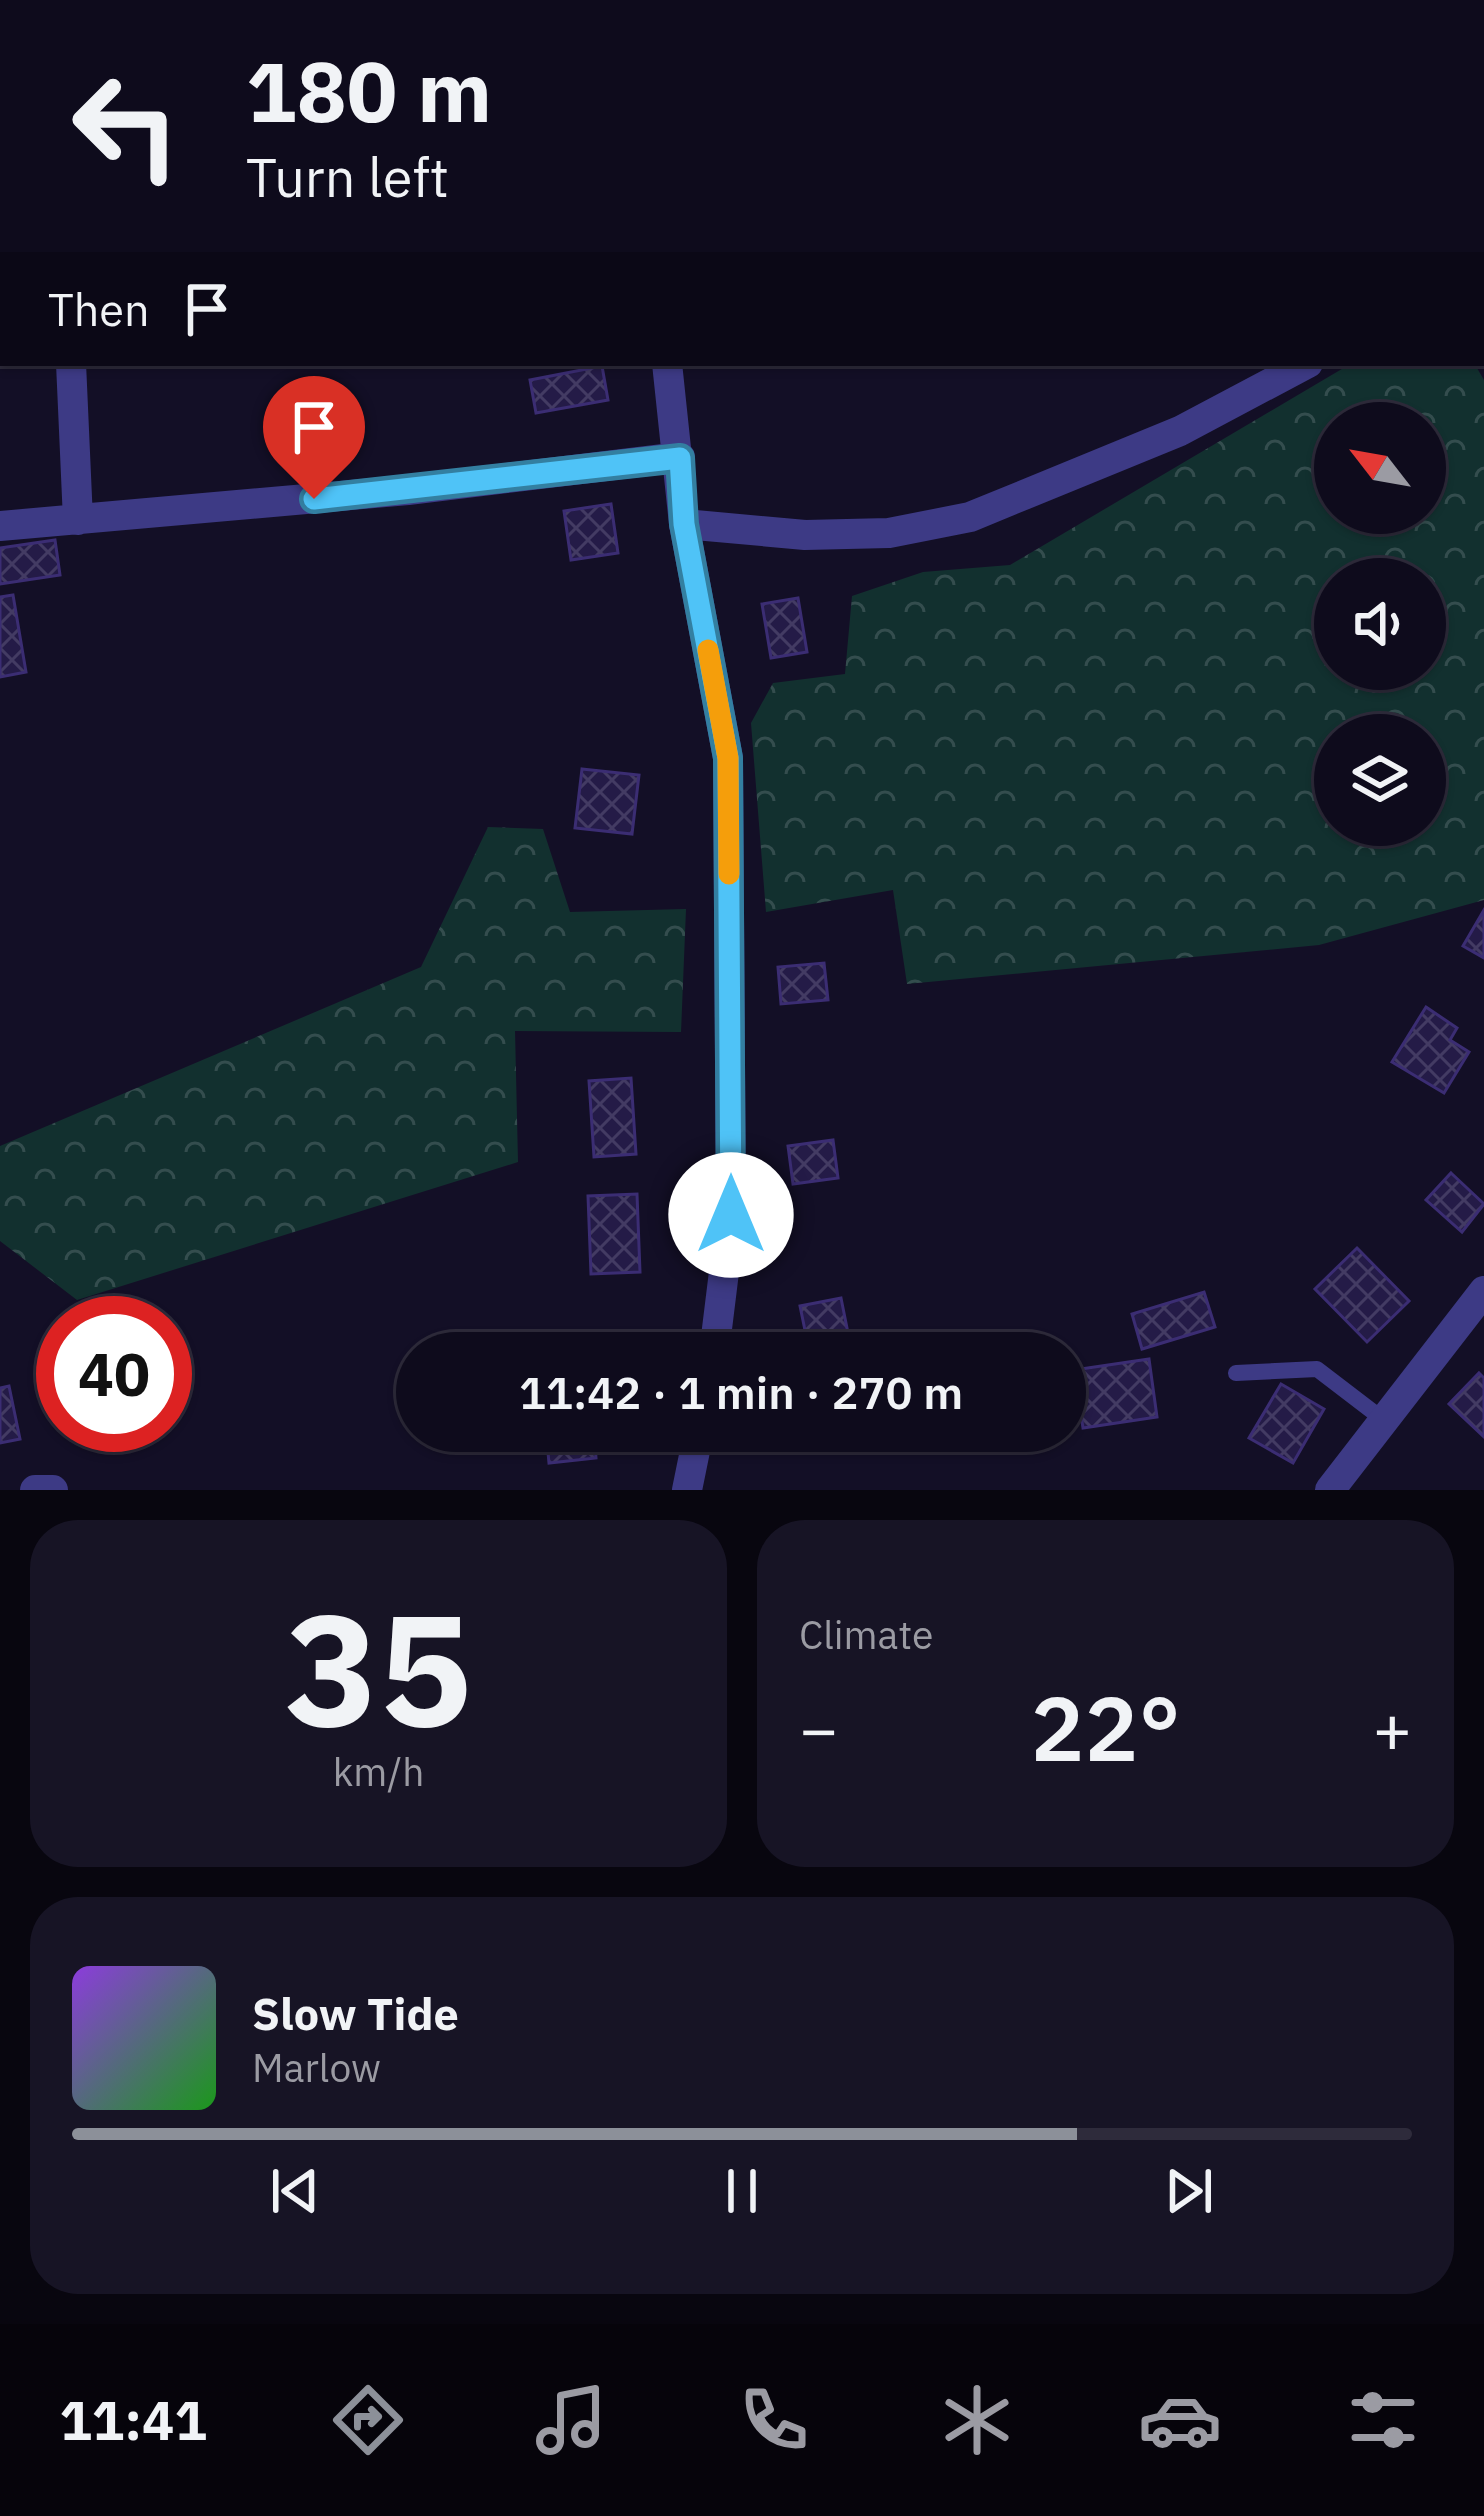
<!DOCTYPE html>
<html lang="en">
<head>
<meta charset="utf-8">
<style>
	:root { --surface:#0e0b1c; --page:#171425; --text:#f1f3f6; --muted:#9b9ba3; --line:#2e2b3b; --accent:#8c9099 }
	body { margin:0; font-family:"IBM Plex Sans",sans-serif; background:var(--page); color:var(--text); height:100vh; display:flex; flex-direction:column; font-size:45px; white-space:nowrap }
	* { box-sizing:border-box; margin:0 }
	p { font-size:39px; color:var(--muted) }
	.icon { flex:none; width:66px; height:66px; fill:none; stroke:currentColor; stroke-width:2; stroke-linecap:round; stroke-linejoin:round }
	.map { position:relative; height:1490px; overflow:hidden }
	.details { display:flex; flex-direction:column; gap:30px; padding:30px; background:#08060f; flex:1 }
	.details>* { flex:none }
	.hud { position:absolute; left:0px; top:0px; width:1485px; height:366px; box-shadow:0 3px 9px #0004,0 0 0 3px var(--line); background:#0e0b1c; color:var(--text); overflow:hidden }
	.needle { width:78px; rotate:301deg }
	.controls { position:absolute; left:1314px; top:402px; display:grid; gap:24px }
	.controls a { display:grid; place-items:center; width:132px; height:132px; border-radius:50%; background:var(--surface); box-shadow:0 3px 9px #0004,0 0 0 3px var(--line); font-size:60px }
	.speed { position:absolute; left:36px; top:1296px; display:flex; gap:24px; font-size:60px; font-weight:700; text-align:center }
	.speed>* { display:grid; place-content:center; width:156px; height:156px; border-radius:50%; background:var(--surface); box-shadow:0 3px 9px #0004,0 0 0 3px var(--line); line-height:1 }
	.speed .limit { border:18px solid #d22; background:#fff; color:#111 }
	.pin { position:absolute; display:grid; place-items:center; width:102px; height:102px; color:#fff; margin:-123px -51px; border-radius:50% 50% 50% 0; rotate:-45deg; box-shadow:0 0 12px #0007 }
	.pin .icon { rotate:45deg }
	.me { position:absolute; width:132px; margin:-66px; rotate:0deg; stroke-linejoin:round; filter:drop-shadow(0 0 9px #0008) }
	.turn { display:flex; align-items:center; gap:42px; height:252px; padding:0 48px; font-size:54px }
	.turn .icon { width:156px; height:156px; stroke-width:2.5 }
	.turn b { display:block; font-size:84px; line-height:102px }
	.then { display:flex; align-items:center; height:114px; padding:0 48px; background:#0003; gap:24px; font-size:45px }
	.big { font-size:90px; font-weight:600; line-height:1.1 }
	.details .tile { flex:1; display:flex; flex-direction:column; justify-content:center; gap:18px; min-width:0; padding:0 42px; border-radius:48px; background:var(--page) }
	.details .dial { align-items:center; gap:0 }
	.dial b { font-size:156px; line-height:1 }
	.song { display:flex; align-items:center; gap:36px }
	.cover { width:144px; height:144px; border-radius:18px; background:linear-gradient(135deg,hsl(270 70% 55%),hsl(120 70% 35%)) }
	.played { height:12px; border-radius:6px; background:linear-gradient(90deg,var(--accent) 75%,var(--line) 75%) }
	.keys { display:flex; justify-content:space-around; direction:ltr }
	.heat { display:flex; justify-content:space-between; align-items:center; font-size:66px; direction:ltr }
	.details .tiles { flex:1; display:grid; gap:30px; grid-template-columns:1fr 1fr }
	.tile:last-child { grid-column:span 2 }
	.trip { position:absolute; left:396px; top:1332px; width:690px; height:120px; border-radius:60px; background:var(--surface); box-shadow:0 3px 9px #0004,0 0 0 3px var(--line); font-weight:600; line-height:120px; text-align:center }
	.dock { display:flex; height:192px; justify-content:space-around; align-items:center; background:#06040b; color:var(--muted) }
	.dock .icon { width:84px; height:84px }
	.dock .selected { color:var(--accent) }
	.dock b { font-size:54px; color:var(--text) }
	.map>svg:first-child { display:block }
	.forest { fill:url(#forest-crowns); fill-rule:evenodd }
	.building { fill:url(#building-cross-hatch); stroke:#3b2d73; stroke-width:3 }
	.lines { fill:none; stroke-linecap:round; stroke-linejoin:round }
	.service { stroke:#3d3a85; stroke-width:16 }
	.minor { stroke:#3d3a85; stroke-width:30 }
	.tertiary { stroke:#3d3a85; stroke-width:30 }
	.route-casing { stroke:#337fa1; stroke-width:30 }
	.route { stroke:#4fc3f7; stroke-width:21 }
	.slow { stroke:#f59e0b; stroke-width:21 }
</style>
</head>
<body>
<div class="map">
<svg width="1484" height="1490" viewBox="0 0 1484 1490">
	<defs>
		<pattern id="forest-crowns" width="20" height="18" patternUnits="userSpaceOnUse" patternTransform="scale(3)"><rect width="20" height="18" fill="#12302f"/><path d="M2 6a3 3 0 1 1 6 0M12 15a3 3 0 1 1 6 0" fill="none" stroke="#344d4e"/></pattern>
		<pattern id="building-cross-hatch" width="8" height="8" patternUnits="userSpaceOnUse" patternTransform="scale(3)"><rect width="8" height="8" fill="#241b47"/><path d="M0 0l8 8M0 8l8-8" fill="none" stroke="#433b63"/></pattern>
	</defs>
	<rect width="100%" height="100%" fill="#130f26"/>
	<path class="forest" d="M 1352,363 L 1474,363 L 1484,380 L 1484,900 L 1319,945 L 907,984 L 893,890 L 766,912 L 751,723 L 773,683 L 845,674 L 852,596 L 923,572 L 1010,565 ZM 1335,423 L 1425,423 L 1425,513 L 1335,513 ZM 1335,579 L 1425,579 L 1425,669 L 1335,669 ZM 1335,735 L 1425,735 L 1425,825 L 1335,825 Z
		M 488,827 L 543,829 L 570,912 L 686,909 L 681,1032 L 515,1031 L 518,1162 L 77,1300 L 0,1241 L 0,1146 L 421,967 Z"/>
	<path class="building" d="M 602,366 L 608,400 L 536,413 L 530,380 Z
		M 611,504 L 618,553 L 571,560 L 564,511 Z
		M 55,540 L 60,575 L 0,584 L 0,548 Z
		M 13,595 L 26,672 L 0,677 L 0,597 Z
		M 798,598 L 807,652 L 771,658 L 762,604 Z
		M 582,769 L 639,775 L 632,834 L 575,828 Z
		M 1484,910 L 1484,958 L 1463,946 Z
		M 824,963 L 828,1000 L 781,1004 L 778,967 Z
		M 1426,1007 L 1457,1028 L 1450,1040 L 1469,1052 L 1444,1093 L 1392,1062 Z
		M 631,1078 L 636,1154 L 594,1157 L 589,1081 Z
		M 833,1140 L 838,1178 L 793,1184 L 788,1146 Z
		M 1451,1173 L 1484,1204 L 1462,1232 L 1426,1200 Z
		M 637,1194 L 640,1272 L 591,1274 L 588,1196 Z
		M 1357,1248 L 1409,1301 L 1367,1342 L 1315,1289 Z
		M 1204,1292 L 1215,1327 L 1142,1349 L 1132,1314 Z
		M 841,1298 L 848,1333 L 807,1340 L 800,1306 Z
		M 1149,1359 L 1157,1417 L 1083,1428 L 1074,1370 Z
		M 1479,1373 L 1484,1378 L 1484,1437 L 1449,1404 Z
		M 1281,1384 L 1324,1409 L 1293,1463 L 1249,1438 Z
		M 9,1386 L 20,1439 L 0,1443 L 0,1388 Z
		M 546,1431 L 594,1431 L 596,1458 L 549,1463 Z"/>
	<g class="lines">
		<path class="service" d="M 1236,1373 L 1317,1369 L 1385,1421"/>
		<path class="minor" d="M 55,0 L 55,3
			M 0,77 L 3,77
			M 1482,277 L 1484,276
			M 1482,335 L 1484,336
			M 71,363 L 78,520
			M 684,524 L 805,535 L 889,533 L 970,517 L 1180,431 L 1308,363
			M 0,526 L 408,490 L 680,457
			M 35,1490 L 53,1490
			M 1330,1490 L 1484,1291"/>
		<path class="tertiary" d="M 619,0 L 619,3
			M 667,363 L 684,524 L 728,758 L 731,1215 L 714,1353
			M 687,1490 L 699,1431"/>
	</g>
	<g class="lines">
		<g class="route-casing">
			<path id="route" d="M 314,499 L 680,458 L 684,524 L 728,758 L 731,1215"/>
		</g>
		<use href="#route" class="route"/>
		<path class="slow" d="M 708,650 L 728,758 L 729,874"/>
	</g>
</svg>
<div class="controls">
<a><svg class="needle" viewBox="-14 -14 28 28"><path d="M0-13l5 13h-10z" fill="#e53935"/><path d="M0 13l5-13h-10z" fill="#9b9ba3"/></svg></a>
<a><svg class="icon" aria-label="sound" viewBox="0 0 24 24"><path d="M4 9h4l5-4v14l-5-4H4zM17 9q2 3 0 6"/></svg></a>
<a><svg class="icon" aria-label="layers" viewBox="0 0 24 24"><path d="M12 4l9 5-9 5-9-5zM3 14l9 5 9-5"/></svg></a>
</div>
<div class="speed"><div class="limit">40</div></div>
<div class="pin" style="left:314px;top:499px;background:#d93025"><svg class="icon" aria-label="arrive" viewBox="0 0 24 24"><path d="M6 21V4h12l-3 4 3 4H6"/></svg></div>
<svg class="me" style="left:731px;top:1215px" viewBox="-20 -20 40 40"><circle r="19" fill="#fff"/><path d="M0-13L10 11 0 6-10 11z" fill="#4fc3f7"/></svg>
<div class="trip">11:42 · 1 min · 270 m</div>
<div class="hud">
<div class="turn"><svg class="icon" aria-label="left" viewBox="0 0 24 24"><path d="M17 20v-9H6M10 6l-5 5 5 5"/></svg><div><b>180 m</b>Turn left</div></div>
<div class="then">Then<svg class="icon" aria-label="arrive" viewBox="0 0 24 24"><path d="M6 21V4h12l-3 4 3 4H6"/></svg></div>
</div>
</div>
<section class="details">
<div class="tiles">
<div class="tile dial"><b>35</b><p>km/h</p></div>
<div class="tile"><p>Climate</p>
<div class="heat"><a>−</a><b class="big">22°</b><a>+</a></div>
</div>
<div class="tile">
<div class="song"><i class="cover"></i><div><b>Slow Tide</b><p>Marlow</p></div></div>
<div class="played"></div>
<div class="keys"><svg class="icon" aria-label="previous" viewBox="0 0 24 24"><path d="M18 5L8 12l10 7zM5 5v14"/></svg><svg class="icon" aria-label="pause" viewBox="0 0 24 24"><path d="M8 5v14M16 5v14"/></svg><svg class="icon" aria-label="next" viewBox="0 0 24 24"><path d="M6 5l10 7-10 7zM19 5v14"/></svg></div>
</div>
</div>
</section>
<nav class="dock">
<b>11:41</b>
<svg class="icon selected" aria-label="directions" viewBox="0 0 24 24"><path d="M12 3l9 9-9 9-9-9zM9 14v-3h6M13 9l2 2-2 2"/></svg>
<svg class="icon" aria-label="music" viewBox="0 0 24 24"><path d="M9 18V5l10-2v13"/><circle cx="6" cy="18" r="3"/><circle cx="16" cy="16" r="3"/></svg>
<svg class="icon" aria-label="phone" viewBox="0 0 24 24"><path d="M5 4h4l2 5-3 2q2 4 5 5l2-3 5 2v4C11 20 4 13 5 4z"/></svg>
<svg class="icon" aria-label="climate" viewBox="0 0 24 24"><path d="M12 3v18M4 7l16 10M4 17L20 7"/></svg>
<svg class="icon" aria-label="car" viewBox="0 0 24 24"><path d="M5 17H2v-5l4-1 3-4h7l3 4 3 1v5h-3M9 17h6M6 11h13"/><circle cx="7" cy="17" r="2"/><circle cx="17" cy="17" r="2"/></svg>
<svg class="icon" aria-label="filters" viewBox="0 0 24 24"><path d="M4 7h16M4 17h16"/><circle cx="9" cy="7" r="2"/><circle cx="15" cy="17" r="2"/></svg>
</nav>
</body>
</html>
